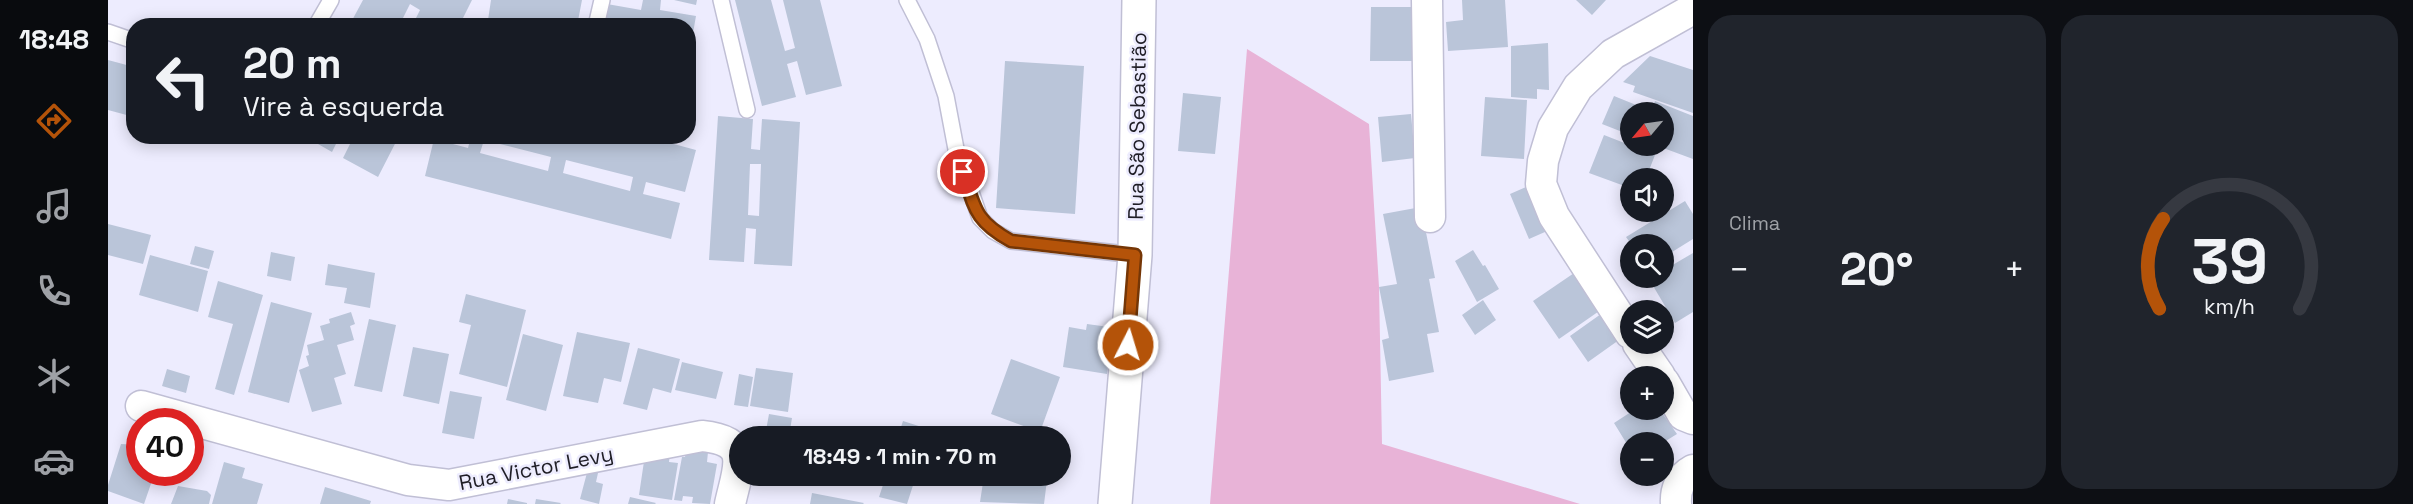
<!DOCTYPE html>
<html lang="pt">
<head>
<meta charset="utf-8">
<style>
	:root { --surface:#171b24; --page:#20242c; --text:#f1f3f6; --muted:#9ea1a6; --line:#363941; --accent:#b45309 }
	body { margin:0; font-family:"Space Grotesk",sans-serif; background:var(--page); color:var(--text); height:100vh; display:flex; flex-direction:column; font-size:22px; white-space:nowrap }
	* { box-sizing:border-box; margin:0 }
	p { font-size:20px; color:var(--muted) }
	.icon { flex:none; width:33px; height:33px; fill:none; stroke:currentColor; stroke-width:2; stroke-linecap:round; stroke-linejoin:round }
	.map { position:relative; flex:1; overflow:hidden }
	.side { display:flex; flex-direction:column; gap:15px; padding:15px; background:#0d0f14; width:720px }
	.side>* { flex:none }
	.top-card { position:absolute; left:18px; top:18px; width:570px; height:126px; border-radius:24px; box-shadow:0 3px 15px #0003; background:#171b24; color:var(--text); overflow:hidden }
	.needle { width:39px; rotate:241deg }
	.fabs { position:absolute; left:1512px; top:102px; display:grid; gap:12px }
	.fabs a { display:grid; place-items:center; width:54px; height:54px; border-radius:50%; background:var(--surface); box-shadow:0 3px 15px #0003; font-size:30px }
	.speed { position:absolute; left:18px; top:408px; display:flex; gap:12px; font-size:30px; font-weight:700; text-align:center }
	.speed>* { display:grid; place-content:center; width:78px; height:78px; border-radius:50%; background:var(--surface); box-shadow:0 3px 15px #0003; line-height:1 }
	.speed .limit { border:9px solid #d22; background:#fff; color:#111 }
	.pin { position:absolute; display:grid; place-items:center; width:51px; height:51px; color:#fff; margin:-26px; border:3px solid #fff; border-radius:50%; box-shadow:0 2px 6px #0007 }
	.me { position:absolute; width:66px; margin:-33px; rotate:5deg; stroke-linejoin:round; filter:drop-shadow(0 0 4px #0008) }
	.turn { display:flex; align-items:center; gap:21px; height:126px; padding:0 18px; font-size:27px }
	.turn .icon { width:78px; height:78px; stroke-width:2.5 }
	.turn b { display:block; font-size:42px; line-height:51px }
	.big { font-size:45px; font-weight:700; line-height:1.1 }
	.side .tile { flex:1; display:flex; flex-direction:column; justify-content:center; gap:9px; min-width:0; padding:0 21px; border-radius:24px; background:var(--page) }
	.side .dial { align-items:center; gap:0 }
	.dial svg { height:156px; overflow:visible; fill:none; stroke:var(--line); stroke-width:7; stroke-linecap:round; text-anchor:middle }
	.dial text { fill:var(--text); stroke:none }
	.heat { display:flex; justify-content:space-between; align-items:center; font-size:33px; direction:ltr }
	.side .tiles { flex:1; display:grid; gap:15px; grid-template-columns:repeat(2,1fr) }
	.trip { position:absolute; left:621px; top:426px; width:342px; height:60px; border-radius:30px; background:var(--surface); box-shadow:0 3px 15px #0003; font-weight:700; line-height:60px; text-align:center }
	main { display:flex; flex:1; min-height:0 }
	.dock { display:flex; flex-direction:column; width:108px; justify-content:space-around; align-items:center; background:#090b0e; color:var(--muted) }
	.dock .icon { width:42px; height:42px }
	.dock .selected { color:var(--accent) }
	.dock b { font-size:27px; color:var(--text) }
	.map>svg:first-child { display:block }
	.green { fill:#e8b3d7 }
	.building { fill:#bac5d9; fill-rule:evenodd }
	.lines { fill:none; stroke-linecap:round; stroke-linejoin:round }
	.service-casing { stroke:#c0bfd5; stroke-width:18 }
	.minor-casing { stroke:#c0bfd5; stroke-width:33 }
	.tertiary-casing { stroke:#c0bfd5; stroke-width:36 }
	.service { stroke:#fff; stroke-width:15 }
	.minor { stroke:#fff; stroke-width:30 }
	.tertiary { stroke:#fff; stroke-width:33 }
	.route-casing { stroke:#753606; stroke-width:15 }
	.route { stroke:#b45309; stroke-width:10 }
	.labels { text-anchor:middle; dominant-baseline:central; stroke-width:5; stroke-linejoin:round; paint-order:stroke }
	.street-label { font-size:21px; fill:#1f1e26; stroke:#edecfe }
</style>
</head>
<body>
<main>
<nav class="dock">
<b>18:48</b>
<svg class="icon selected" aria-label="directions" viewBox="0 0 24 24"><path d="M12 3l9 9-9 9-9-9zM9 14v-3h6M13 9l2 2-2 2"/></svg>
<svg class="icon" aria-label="music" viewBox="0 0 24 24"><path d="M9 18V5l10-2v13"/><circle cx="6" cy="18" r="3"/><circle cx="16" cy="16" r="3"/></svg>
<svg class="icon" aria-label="phone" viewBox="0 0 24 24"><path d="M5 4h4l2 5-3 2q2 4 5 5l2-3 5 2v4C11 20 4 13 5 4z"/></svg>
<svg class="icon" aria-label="climate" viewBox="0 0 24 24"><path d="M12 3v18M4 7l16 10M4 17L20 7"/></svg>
<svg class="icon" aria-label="car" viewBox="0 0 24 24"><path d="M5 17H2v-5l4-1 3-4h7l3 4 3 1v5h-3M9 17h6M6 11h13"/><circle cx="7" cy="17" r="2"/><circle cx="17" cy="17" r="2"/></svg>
</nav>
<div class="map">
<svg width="1585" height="504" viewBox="0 0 1585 504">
	<rect width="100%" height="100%" fill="#edecfe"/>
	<path class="green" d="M 1139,49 L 1261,124 L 1271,287 L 1274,444 L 1472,504 L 1102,504 Z"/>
	<path class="building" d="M 255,0 L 364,0 L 351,26 L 304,26 L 312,10 L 302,4 L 291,26 L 241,26 Z
		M 383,0 L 474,0 L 469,26 L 410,26 L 380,20 Z
		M 535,0 L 553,0 L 552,10 L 588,16 L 582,50 L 580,26 L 495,26 L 499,4 L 533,10 Z
		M 566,0 L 589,0 L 588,5 Z
		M 627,0 L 663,0 L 677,51 L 687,48 L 675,0 L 712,0 L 734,86 L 698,95 L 689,61 L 679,64 L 688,97 L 654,106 Z
		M 1354,0 L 1397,0 L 1400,47 L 1340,51 L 1338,22 L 1355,20 Z
		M 1468,0 L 1498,0 L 1484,15 Z
		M 1263,7 L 1311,7 L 1310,61 L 1262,61 Z
		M 1440,43 L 1441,90 L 1429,89 L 1429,99 L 1403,97 L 1403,46 Z
		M 1542,56 L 1585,70 L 1585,113 L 1525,92 L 1527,86 L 1515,82 Z
		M 0,60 L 26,67 L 26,117 L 0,110 Z
		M 897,61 L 976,66 L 967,214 L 888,208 Z
		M 1075,93 L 1113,97 L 1107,154 L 1070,151 Z
		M 1506,96 L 1543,111 L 1547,101 L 1585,116 L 1585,159 L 1550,146 L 1556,146 L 1556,112 L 1522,112 L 1522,135 L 1494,124 Z
		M 1377,97 L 1419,100 L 1416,159 L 1373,156 Z
		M 1303,114 L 1307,158 L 1274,162 L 1270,117 Z
		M 610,116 L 645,119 L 643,149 L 652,150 L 654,119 L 692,122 L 684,266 L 646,264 L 648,229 L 638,228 L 636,262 L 601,260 ZM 642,164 L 653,164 L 651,216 L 640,215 Z
		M 1496,135 L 1547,155 L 1538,178 L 1522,178 L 1522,188 L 1481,173 Z
		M 196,136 L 232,136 L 224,152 Z
		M 246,136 L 291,136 L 270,177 L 235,158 Z
		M 363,136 L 536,136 L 588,150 L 577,192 L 538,182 L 535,194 L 572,203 L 563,239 L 317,176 L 326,139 L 360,148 ZM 376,140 L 443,157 L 440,171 L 372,153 ZM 458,160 L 525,177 L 522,191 L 455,173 Z
		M 1427,183 L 1446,228 L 1421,239 L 1402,194 Z
		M 1577,201 L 1585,214 L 1585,239 L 1556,257 L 1556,244 L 1523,244 L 1518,237 Z
		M 1313,207 L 1327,278 L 1321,279 L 1331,332 L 1319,334 L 1326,372 L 1281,381 L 1274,340 L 1281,338 L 1271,287 L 1289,284 L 1275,214 Z
		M 0,224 L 43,235 L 35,264 L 0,255 Z
		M 87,246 L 106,251 L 101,269 L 82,264 Z
		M 1365,250 L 1375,266 L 1377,265 L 1391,289 L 1369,302 L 1347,261 Z
		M 163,252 L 187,257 L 183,281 L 159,276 Z
		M 1585,253 L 1585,312 L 1567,323 L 1541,279 L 1556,278 L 1556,270 Z
		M 42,255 L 100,271 L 90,312 L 31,295 Z
		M 220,264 L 267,273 L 262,308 L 236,303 L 239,288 L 217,285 Z
		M 1472,269 L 1497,307 L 1451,339 L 1425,301 Z
		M 110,281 L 155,295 L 126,395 L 107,389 L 125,324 L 100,317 Z
		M 358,294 L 418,310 L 399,387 L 351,374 L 363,325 L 351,322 Z
		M 1375,300 L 1388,320 L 1367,335 L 1354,315 Z
		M 163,302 L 204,313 L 181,403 L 140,392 Z
		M 1500,309 L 1518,335 L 1480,362 L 1462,336 Z
		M 243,312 L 247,324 L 242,326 L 246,340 L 229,345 L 238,374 L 226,378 L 234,404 L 204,412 L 191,370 L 201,366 L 198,356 L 201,355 L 199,345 L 216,340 L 212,326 L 222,323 L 221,319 Z
		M 261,319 L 288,325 L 274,392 L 246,386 Z
		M 979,324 L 1001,327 L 998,347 L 1003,348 L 999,374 L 955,367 L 961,327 L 978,330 Z
		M 469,332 L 522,343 L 513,382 L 496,378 L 490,403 L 455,396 Z
		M 415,334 L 455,345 L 438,411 L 398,400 Z
		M 305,347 L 341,354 L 331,404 L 295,396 Z
		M 530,348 L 572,359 L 563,393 L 545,388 L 539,410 L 515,404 Z
		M 903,359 L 952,377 L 932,432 L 883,414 Z
		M 574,362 L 615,372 L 608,399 L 567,390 Z
		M 648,368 L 685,373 L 680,412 L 642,406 Z
		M 59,369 L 82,376 L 78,393 L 54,386 Z
		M 631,374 L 645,377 L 640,407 L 626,405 Z
		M 342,391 L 374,397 L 366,439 L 334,433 Z
		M 1526,410 L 1552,410 L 1569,434 L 1556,442 L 1522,442 L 1522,449 L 1506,423 Z
		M 661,414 L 684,418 L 681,436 L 657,436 Z
		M 795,421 L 842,436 L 790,436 Z
		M 13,444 L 32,445 L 32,472 L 47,472 L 36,504 L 0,491 L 0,485 Z
		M 538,448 L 562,451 L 561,462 L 570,463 L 564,500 L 531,495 Z
		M 579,448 L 600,452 L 599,462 L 609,464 L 602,504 L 584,503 L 585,497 L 575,496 L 574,501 L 566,500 L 574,457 L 577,457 Z
		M 116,462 L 137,468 L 134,478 L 155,484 L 149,504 L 104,504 Z
		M 492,464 L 488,482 L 495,484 L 491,504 L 472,499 L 480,469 Z
		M 778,476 L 808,476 L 799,504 L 771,497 Z
		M 876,476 L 923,476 L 939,480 L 936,504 L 872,502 Z
		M 70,486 L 99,491 L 103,495 L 101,504 L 63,504 Z
		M 217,487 L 263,501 L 262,504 L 212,504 Z
		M 704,493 L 756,503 L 755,504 L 702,504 Z
		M 522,497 L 548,503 L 547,504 L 520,504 Z
		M 400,499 L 419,503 L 419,504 L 399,504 Z
		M 428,499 L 453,503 L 452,504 L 427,504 Z"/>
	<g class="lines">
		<g class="service-casing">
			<path id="service" d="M 613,0 L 639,110
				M 799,0 L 819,39 L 838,96 L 848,149 L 872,218 L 885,231 L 903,241 L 1027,255
				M 208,26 L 223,0
				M 488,26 L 494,0
				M 0,32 L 26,41"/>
		</g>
		<g class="minor-casing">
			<path id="minor" d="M 1319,0 L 1322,217
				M 1522,333 L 1446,216 L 1433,184 L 1435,161 L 1445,128 L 1470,87 L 1505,54 L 1585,9
				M 1530,344 L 1552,376
				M 1556,382 L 1575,415 L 1585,419
				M 33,406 L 300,480 L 341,485 L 594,436 C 645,441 630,467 622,504
				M 1568,504 C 1567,490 1572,477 1585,470"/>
		</g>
		<g class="tertiary-casing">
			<path id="tertiary" d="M 1007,504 L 1027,255 L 1031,0"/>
		</g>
		<use href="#service" class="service"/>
		<use href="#minor" class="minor"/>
		<use href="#tertiary" class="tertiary"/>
	</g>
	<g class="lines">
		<g class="route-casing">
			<path id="route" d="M 855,172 C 867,209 867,221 903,241 L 1027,255 L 1020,345"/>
		</g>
		<use href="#route" class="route"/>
	</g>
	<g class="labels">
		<g class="street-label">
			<text transform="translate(1029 126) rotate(-89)">Rua São Sebastião</text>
			<text transform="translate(428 468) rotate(-11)">Rua Victor Levy</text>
		</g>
	</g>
</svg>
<div class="fabs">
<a><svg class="needle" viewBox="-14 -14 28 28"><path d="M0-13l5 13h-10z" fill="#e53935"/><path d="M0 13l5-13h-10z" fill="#9ea1a6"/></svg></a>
<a><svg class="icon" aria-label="sound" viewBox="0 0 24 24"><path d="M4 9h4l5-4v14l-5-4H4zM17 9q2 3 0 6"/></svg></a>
<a><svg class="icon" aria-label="search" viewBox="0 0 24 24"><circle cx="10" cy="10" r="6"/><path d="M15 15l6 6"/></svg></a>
<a><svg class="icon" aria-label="layers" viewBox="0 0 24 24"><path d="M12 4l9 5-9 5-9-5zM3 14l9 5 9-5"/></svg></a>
<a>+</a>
<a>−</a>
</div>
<div class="speed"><div class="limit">40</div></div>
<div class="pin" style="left:855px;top:172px;background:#d93025"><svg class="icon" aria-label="arrive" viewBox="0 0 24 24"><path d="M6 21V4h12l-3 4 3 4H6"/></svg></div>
<svg class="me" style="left:1020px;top:345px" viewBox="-20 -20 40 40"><circle r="17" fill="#b45309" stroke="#fff" stroke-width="3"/><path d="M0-11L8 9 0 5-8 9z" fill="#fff"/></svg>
<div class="trip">18:49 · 1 min · 70 m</div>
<div class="top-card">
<div class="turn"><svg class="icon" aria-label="left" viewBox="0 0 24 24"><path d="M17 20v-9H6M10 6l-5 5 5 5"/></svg><div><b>20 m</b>Vire à esquerda</div></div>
</div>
</div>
<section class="side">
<div class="tiles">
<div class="tile"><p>Clima</p>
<div class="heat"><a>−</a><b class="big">20°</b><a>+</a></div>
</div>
<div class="tile dial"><svg viewBox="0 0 100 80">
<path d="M14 69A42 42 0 1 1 86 69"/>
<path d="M14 69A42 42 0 0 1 16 23" stroke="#b45309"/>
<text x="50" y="56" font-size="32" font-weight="700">39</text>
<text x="50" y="72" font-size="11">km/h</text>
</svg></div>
</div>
</section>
</main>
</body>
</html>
